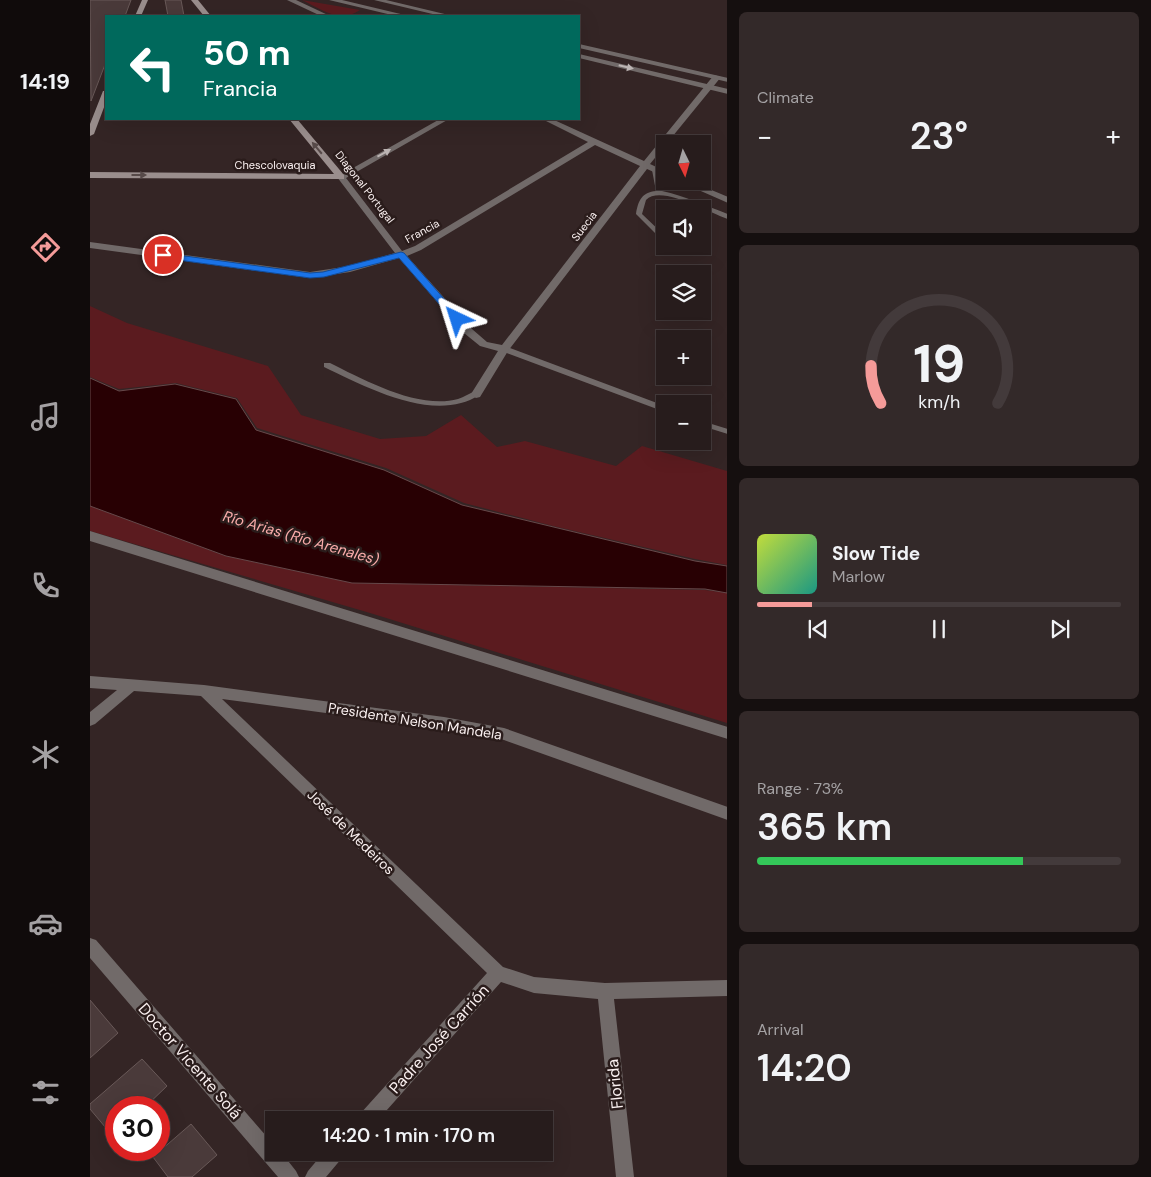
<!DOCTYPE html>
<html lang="en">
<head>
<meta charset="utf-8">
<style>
	:root { --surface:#271c1c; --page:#332929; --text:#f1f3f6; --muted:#a4a1a3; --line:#433a3b; --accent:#f59b99 }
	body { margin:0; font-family:"DM Sans",sans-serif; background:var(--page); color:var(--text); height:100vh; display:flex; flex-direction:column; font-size:19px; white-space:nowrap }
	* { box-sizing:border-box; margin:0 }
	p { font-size:16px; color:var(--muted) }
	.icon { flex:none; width:28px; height:28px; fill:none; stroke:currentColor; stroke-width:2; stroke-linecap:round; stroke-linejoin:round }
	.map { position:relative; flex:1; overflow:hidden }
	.drawer { display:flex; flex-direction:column; gap:12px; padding:12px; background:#150f0f; width:424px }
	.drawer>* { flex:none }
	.hud { position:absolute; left:15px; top:15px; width:475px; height:105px; border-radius:0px; box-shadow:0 5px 20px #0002,0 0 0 1px var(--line); background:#00695c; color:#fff; overflow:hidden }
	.needle { width:32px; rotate:175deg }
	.controls { position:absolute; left:566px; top:135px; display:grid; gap:10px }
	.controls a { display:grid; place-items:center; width:55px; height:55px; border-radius:0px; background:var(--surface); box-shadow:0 5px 20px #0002,0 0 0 1px var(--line); font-size:25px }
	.speed { position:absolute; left:15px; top:1096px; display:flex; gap:10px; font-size:25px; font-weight:700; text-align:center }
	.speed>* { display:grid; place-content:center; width:65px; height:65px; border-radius:50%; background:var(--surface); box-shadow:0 5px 20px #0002,0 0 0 1px var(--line); line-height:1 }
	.speed .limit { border:8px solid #d22; background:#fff; color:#111 }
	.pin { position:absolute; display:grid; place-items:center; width:42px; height:42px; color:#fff; margin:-21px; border:2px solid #fff; border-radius:50%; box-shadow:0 1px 5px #0007 }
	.me { position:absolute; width:55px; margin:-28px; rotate:319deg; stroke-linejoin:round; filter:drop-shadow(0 0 4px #0008) }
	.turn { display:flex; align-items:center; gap:18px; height:105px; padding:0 15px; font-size:22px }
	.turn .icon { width:65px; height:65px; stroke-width:2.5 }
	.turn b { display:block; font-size:35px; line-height:42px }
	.big { font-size:38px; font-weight:600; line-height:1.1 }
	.drawer .widget { flex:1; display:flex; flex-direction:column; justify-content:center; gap:8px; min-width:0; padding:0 18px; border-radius:8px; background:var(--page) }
	.drawer .dial { align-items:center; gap:0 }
	.dial svg { height:130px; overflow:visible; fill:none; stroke:var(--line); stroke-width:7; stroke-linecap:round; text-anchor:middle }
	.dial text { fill:var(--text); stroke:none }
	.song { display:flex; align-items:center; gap:15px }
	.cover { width:60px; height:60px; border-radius:8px; background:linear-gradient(135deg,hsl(70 70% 55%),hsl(170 70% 35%)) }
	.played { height:5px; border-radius:2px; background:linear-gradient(90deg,var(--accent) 15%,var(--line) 15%) }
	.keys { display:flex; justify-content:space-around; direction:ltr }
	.heat { display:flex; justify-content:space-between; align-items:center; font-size:28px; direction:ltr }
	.charge { height:8px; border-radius:4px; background:linear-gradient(90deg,#34c759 73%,var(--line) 0) }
	.trip { position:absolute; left:175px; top:1111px; width:288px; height:50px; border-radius:0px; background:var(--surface); box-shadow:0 5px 20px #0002,0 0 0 1px var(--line); font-weight:600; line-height:50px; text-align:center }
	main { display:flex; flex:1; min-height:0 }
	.dock { display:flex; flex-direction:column; width:90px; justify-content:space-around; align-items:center; background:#100b0b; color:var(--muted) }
	.dock .icon { width:35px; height:35px }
	.dock .current { color:var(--accent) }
	.dock b { font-size:22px; color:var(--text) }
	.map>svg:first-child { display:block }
	.green { fill:#5b1b1f }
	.water { fill:#280003; stroke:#67484a }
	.building { fill:#4a3a3a; stroke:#695958 }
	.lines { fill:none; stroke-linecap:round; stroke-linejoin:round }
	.service { fill:#716a69; fill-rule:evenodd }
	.minor { fill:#716a69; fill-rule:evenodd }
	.tertiary { fill:#716a69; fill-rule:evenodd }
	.secondary { fill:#9a8e8d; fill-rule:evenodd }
	.oneway { fill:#bcb4b3 }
	.oneway2 { fill:#574a49 }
	.route { fill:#1a73e8; stroke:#114b97 }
	.labels { text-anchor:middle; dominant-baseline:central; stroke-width:5; stroke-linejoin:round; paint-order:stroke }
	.far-street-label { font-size:11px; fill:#faf0f0; stroke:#2a1c1b }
	.street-label { font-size:14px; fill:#faf0f0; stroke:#2a1c1b }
	.water-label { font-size:15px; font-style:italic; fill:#fbadab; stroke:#2a1c1b }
	.near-street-label { font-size:16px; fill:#faf0f0; stroke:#2a1c1b }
</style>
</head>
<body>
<main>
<nav class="dock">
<b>14:19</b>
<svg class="icon current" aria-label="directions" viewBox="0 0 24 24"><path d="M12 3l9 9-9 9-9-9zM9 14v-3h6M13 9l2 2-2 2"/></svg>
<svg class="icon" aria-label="music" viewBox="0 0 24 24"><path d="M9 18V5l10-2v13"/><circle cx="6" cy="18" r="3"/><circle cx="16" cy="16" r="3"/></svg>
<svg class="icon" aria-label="phone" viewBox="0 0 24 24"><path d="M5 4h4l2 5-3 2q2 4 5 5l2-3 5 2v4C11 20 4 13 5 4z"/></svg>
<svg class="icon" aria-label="climate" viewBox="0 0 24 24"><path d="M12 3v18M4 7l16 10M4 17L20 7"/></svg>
<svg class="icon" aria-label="car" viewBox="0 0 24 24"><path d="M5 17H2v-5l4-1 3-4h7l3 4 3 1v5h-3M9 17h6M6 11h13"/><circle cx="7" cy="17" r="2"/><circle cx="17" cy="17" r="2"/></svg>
<svg class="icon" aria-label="filters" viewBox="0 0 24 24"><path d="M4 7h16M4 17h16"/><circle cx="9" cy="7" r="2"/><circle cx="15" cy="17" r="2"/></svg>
</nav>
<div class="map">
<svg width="638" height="1177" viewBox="0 0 638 1177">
	<rect width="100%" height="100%" fill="#342525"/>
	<path class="green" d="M 212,0 L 270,10 C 250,24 231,9 212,0 Z
		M 0,306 L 37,323 L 178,366 L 211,415 L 290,439 L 336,436 L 371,415 L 407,447 L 435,441 L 526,466 L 552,446 L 637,471 L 637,565 L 605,559 L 463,526 L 374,503 L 296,468 L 167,428 L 147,398 L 86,383 L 29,389 L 0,377 Z
		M 0,506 L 135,556 L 262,583 L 615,590 L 637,593 L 637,723 L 280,613 L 0,531 Z"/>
	<path class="water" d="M 0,378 L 29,391 L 85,384 L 146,399 L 166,430 L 294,470 L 372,505 L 605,561 L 637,566 L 637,593 L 615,589 L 262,583 L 136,556 L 0,506 Z"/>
	<path class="building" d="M 0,0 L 41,0 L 35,16 L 16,16 L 16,62 L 1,101 Z
		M 75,0 L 91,0 L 94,16 L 78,16 Z
		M 0,1000 L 28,1033 L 0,1058 Z
		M 52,1059 L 77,1086 L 54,1108 L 26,1108 L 26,1140 L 0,1109 L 0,1104 Z
		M 101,1124 L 127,1155 L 102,1177 L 78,1177 L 63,1157 Z"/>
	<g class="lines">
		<path class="service" d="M 565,168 L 568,170 L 572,191 C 595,196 616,206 638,214 L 638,219 C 619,213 571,184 556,200 L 552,214 L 575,236 L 575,242 L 573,241 L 546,214 C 548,201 552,192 566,191 L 562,170 Z
			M 411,347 L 417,347 L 575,406 L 575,412 L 411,351 Z
			M 234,363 L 240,363 C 274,380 329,410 368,399 C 374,397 380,393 386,391 L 390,394 L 389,396 C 383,398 377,402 371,403 C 328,415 272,385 234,367 Z
			M 612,421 L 638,429 L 638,434 L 612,426 Z"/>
		<path class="minor" d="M 197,0 L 206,0 L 240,16 L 231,16 Z
			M 624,75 L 631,77 L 560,164 L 575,171 L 575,177 L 557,169 L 418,351 L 390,397 L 386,398 L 381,394 L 408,351 L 390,346 L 374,333 L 309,258 L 260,272 L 220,278 L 0,248 L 0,242 L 220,272 L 260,266 L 305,253 L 247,177 L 350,119 L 359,119 L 256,178 L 312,251 L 325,246 L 498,142 L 452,119 L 462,119 L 554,161 ZM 505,145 L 550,166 L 412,345 L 397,342 L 382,329 L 317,256 L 331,250 Z
			M 588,181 L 600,181 L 638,197 L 638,203 Z
			M 0,531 L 638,727 L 638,739 L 0,541 Z
			M 0,676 L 114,685 L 354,717 L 414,728 L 638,807 L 638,820 L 414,740 L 354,729 L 132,699 L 413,967 L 444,977 L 515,983 L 638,980 L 638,996 L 524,999 L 544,1177 L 526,1177 L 508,999 L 444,993 L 411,982 L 288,1120 L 267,1120 L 270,1114 L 397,973 L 111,696 L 44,691 L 5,724 L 0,726 L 0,712 L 27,690 L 0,688 Z
			M 0,938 L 6,940 L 184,1145 L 184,1152 L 191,1152 L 206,1171 L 209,1177 L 188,1177 L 0,958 Z
			M 234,1152 L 255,1152 L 252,1158 L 236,1177 L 215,1177 L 218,1171 Z"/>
		<path class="tertiary" d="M 239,0 L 252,0 L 319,16 L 306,16 Z
			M 284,0 L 296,0 L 363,16 L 351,16 Z
			M 489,44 L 638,78 L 638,82 L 489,48 Z
			M 489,54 L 638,89 L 638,94 L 489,58 Z"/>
		<path class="secondary" d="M 52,0 L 58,0 L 51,16 L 45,16 Z
			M 101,0 L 108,0 L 121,16 L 114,16 Z
			M 13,91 L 16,91 L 16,102 L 4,134 L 0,136 L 0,124 Z
			M 199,119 L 207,119 L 254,175 L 254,179 L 0,178 L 0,172 L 244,174 Z"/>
	</g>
	<defs><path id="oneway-solid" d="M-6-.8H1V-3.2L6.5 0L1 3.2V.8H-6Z" transform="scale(1.25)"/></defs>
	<g class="oneway">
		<use href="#oneway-solid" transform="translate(536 67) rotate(13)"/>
		<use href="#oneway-solid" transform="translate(294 153) rotate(-29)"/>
	</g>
	<g class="oneway2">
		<use href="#oneway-solid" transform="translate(227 148) rotate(-130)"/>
		<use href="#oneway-solid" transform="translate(49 175)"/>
	</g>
	<path class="route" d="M 311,252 L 314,253 L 370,317 L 370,321 L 364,321 L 309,258 L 234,277 L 220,278 L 73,258 L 69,255 L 73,253 L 220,273 L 233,272 Z"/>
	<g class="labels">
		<g class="far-street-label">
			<text x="185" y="165">Chescolovaquia</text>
			<text transform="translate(275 187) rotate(52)">Diagonal Portugal</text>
			<text transform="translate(494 226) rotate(-53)">Suecia</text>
			<text transform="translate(332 231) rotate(-29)">Francia</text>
		</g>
		<g class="street-label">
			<text transform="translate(325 721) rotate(9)">Presidente Nelson Mandela</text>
			<text transform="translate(261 832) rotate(44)">José de Medeiros</text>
		</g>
		<g class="water-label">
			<text transform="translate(211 538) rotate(16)">Río Arias (Río Arenales)</text>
		</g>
		<g class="near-street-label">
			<text transform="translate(349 1039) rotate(-48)">Padre José Carrión</text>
			<text transform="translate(100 1061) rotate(49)">Doctor Vicente Solá</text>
			<text transform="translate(525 1084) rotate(-96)">Florida</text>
		</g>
	</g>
</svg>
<div class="controls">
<a><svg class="needle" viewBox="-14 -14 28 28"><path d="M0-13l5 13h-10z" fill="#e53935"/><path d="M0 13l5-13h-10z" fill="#a4a1a3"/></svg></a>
<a><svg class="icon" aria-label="sound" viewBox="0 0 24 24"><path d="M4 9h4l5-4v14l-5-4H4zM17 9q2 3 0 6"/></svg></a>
<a><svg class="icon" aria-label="layers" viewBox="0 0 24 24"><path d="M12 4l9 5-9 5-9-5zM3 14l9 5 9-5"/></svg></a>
<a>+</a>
<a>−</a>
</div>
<div class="speed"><div class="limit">30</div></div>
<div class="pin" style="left:73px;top:255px;background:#d93025"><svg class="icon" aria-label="arrive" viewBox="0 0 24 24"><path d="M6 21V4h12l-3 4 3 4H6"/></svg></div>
<svg class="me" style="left:367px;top:319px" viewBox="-20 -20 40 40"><path d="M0-17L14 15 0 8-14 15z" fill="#1a73e8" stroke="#fff" stroke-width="4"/></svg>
<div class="trip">14:20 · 1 min · 170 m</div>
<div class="hud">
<div class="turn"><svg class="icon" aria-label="left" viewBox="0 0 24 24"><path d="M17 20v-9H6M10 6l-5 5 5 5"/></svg><div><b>50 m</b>Francia</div></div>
</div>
</div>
<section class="drawer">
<div class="widget"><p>Climate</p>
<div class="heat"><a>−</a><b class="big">23°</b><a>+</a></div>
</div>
<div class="widget dial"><svg viewBox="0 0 100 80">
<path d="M14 69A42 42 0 1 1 86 69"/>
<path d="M14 69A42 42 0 0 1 8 46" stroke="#f59b99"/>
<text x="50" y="56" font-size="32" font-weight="700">19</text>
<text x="50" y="72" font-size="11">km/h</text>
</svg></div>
<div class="widget">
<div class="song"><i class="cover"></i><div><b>Slow Tide</b><p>Marlow</p></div></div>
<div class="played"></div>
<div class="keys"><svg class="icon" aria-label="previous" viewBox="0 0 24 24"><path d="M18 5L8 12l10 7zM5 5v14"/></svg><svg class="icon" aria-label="pause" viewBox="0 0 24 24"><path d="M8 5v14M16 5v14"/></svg><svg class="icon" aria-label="next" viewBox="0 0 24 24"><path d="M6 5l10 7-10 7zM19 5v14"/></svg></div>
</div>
<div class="widget"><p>Range · 73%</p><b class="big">365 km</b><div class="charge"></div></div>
<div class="widget"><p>Arrival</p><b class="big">14:20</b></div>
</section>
</main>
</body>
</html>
